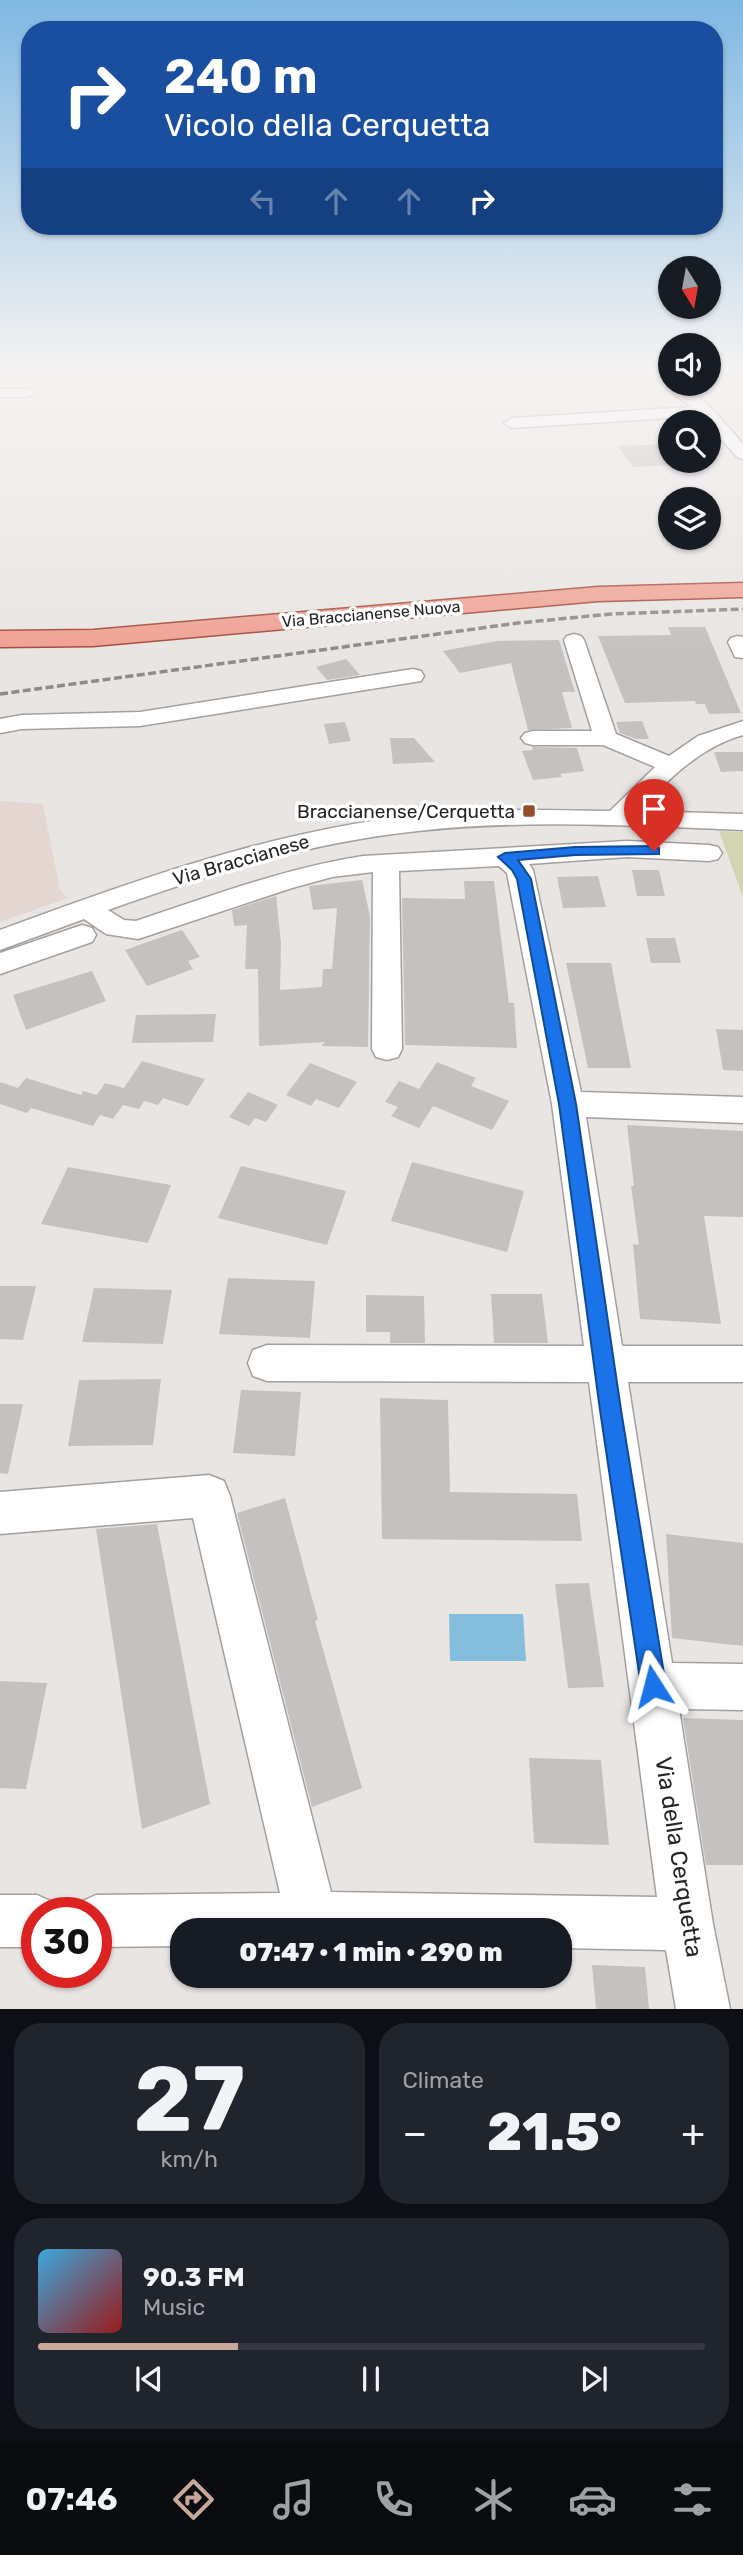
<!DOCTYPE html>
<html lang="en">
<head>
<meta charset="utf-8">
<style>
	:root { --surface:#171b24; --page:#20242c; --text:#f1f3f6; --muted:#9ea1a6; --line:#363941; --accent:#c7a89a }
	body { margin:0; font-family:Rubik,sans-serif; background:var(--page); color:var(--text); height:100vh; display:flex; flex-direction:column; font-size:26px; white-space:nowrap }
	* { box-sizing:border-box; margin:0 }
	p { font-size:23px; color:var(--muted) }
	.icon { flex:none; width:38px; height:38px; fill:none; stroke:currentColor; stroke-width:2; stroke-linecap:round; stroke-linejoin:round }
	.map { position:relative; height:2009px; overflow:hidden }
	.details { display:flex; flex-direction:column; gap:14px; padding:14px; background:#0d0f14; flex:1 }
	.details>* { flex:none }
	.hud { position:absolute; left:21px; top:21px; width:702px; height:214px; border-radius:28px; box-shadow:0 2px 5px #0004; background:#1a4fa0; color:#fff; overflow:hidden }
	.needle { width:46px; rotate:169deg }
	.tools { position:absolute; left:658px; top:256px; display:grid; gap:14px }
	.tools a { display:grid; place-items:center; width:63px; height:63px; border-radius:50%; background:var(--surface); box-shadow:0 2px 5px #0004; font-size:35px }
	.speed { position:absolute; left:21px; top:1897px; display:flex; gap:14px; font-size:35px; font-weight:700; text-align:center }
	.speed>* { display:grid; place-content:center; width:91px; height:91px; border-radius:50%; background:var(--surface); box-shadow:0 2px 5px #0004; line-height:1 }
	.speed .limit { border:10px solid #d22; background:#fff; color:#111 }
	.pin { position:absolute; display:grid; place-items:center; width:60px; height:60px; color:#fff; margin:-72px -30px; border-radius:50% 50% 50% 0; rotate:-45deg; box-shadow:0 0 7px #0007 }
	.pin .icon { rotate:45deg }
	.me { position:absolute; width:77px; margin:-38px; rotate:351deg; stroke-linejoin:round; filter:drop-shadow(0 0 5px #0008) }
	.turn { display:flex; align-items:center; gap:24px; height:147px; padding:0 28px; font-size:32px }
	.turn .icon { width:91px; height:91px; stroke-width:2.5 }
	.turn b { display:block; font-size:49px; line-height:60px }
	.lanes { display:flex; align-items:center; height:66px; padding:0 28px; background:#0003; justify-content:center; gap:35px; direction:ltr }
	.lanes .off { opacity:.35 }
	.big { font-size:52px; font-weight:800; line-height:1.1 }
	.details .card { flex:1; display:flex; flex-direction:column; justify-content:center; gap:10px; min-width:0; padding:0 24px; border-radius:28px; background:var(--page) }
	.details .dial { align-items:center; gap:0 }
	.dial b { font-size:91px; line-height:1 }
	.song { display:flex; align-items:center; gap:21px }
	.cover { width:84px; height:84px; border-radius:10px; background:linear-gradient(135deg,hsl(200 70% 55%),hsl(0 70% 35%)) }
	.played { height:7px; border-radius:4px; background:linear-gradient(90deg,var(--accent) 30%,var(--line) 30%) }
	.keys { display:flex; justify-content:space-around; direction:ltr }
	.heat { display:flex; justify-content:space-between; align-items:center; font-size:38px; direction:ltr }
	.details .tiles { flex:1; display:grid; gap:14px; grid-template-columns:1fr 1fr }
	.card:last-child { grid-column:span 2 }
	.trip { position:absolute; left:170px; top:1918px; width:402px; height:70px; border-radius:28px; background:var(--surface); box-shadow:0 2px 5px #0004; font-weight:800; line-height:70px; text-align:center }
	.dock { display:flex; height:112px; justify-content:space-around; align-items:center; background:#090b0e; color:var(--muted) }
	.dock .icon { width:49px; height:49px }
	.dock .current { color:var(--accent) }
	.dock b { font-size:32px; color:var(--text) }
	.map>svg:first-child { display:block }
	.built { fill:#e4d7d2 }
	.green { fill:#d2d4b2 }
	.water { fill:#84bedc }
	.building { fill:#c5c1c0 }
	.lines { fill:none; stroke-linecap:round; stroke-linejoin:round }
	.minor-casing { stroke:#a4a09e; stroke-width:3 }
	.major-casing { stroke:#a34e3e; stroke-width:3 }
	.minor { fill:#fff; fill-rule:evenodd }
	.major { fill:#f0a294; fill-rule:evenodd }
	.rail { stroke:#8e8b89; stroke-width:3.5; stroke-dasharray:8 3.5; stroke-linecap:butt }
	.route { fill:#1a73e8; stroke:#114b97; stroke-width:2 }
	.poi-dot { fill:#944d29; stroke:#fff; stroke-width:2.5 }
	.labels { text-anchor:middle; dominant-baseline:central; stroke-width:7; stroke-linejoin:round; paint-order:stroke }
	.far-street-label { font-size:16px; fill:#262424; stroke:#fff }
	.poi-label { font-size:19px; fill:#262424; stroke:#fff; text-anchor:end }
	.street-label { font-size:19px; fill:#262424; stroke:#fff }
	.near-street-label { font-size:23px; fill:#262424; stroke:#fff }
</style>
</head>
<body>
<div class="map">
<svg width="743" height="2009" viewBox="0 0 743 2009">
	<rect width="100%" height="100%" fill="#e9e5e3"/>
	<path class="built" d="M 0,801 L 43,804 L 60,890 L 68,898 L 0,922 Z"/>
	<path class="green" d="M 719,831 L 743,832 L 743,897 Z"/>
	<path class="water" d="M 449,1614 L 523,1614 L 526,1661 L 450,1661 Z"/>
	<path class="building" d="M 670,444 L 670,465 L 633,467 L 617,446 Z
		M 668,627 L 705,627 L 741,713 L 709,714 L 705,704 L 696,704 L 695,701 L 625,703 L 598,636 L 671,635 Z
		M 559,640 L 575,692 L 562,692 L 572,728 L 528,730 L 511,663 L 460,673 L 443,651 L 496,641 Z
		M 346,659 L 360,675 L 327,680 L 316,667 Z
		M 642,721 L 649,739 L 636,739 L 620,733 L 616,722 Z
		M 345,722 L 351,741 L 329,744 L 324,724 Z
		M 390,738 L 414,738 L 435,762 L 393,764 Z
		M 532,747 L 577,748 L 584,771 L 560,774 L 562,777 L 533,780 L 522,751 L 533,750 Z
		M 714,752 L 743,752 L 743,771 L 721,772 Z
		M 632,870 L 659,870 L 665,896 L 637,896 Z
		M 598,876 L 606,907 L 563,908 L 557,877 Z
		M 362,880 L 370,916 L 368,1047 L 321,1046 L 325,1042 L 259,1046 L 258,969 L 245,969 L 247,925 L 234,926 L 232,910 L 276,896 L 281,943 L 280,990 L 322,987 L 323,969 L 332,969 L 337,908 L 313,910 L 309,886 Z
		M 464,881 L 494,881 L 509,1003 L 514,1003 L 517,1048 L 405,1045 L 402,898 L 465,899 Z
		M 182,930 L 200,957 L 188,961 L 193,969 L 147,986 L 125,950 Z
		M 646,938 L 675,938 L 681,963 L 651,963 Z
		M 566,963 L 611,963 L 631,1068 L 588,1068 Z
		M 92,971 L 106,1001 L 26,1030 L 13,995 Z
		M 216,1014 L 213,1042 L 132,1043 L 136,1015 Z
		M 716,1029 L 743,1030 L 743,1071 L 723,1070 Z
		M 142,1061 L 205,1079 L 188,1106 L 163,1098 L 158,1105 L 144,1101 L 139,1109 L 123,1105 L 113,1119 L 100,1115 L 93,1126 L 31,1108 L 27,1113 L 0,1104 L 0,1082 L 18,1088 L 26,1078 L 81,1095 L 83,1091 L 97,1095 L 105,1083 L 124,1088 Z
		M 437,1062 L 476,1078 L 471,1086 L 509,1101 L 492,1130 L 433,1106 L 419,1128 L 391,1116 L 398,1107 L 385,1102 L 399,1081 L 419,1089 Z
		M 310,1063 L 357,1082 L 339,1108 L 316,1099 L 311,1106 L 286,1095 Z
		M 248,1092 L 278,1105 L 266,1122 L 255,1118 L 249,1126 L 229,1117 Z
		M 627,1125 L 743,1131 L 743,1217 L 704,1216 L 721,1324 L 640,1319 L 633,1244 L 639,1245 L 631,1186 L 634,1186 Z
		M 412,1162 L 524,1191 L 507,1252 L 391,1221 Z
		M 241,1166 L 346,1191 L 327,1245 L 218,1218 Z
		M 68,1167 L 171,1185 L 148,1243 L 41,1224 Z
		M 228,1278 L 315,1281 L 310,1338 L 219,1334 Z
		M 0,1286 L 36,1286 L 23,1340 L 0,1339 Z
		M 94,1288 L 172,1290 L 163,1344 L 82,1342 Z
		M 491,1294 L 542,1294 L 548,1343 L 494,1343 Z
		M 366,1295 L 424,1296 L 425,1343 L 390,1343 L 390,1332 L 366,1332 Z
		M 161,1379 L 153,1445 L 68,1446 L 79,1380 Z
		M 241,1390 L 301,1392 L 295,1456 L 233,1453 Z
		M 380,1398 L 448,1400 L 450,1492 L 577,1494 L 582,1541 L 382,1539 Z
		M 0,1404 L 23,1404 L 8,1474 L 0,1473 Z
		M 285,1498 L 318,1620 L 315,1621 L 362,1788 L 312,1807 L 237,1513 Z
		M 157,1524 L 210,1804 L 142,1829 L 96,1529 Z
		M 666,1534 L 743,1543 L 743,1646 L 672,1638 Z
		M 589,1583 L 604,1687 L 568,1688 L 555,1584 Z
		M 0,1681 L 47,1683 L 26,1789 L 0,1788 Z
		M 683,1718 L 743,1720 L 743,1865 L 706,1865 Z
		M 529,1758 L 601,1760 L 609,1845 L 534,1843 Z
		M 592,1965 L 645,1967 L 649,2009 L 596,2009 Z"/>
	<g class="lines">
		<g class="minor-casing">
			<path id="minor" d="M 642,368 L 658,368 L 670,377 L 670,383 C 694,383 728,427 743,444 L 743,459 L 737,457 L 701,416 L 512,428 L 504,423 L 512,418 L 691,407 Z
				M 0,389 L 27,389 L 34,393 L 27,397 L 0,397 Z
				M 574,634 L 581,636 L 584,640 L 616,734 L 669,756 L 698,736 L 743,721 L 743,735 C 700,747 668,780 638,811 L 743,814 L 743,830 C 636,826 525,819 418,831 C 311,842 209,874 108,910 L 124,920 L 136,921 C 211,896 285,868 363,856 L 627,841 L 709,845 L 718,847 L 722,853 L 718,859 L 709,861 L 627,857 L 529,864 L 533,870 L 581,1092 L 743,1097 L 743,1123 L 586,1117 L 622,1346 L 743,1346 L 743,1382 L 628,1382 L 672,1663 L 743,1664 L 743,1710 L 679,1709 L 713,1924 L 730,2009 L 676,2009 L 666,1950 L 560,1948 L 560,1930 L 182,1930 L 182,1946 L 96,1947 L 96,1913 L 73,1913 L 78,1903 L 96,1895 L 280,1893 L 193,1518 L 0,1534 L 0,1492 L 209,1475 L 224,1481 L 230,1496 L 331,1892 L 657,1897 L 589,1382 L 267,1381 L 253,1376 L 248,1363 L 253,1350 L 267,1345 L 584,1346 L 552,1104 L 507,873 L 499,866 L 399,871 L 402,1049 L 398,1057 L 387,1060 L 376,1057 L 372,1049 L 373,872 L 332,877 L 292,888 L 138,939 L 106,934 L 84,919 L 0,950 L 0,930 C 135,880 274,830 419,815 C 482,808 547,810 610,811 L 655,767 L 603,745 L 533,745 L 525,743 L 521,738 L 525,733 L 533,731 L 592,731 L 564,640 L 567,636 Z
				M 738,636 L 743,637 L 743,658 L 735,657 L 728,642 L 731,638 Z
				M 413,669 L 421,671 L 424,676 L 421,681 L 140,726 L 22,729 L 0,733 L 0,719 L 22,715 L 140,712 Z
				M 82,925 L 92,928 L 96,935 L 92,942 L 0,974 L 0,953 Z
				M 0,1895 L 37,1895 L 55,1903 L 60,1913 L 37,1913 L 37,1947 L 0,1947 Z"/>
		</g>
		<g class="major-casing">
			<path id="major" d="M 743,583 L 743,597 L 598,601 L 93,646 L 0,647 L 0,631 L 93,630 L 598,587 Z"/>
		</g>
		<use href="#minor" class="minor"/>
		<use href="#major" class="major"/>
		<path class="rail" d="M 0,694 L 518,623 L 611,614 L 743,609"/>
	</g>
	<linearGradient id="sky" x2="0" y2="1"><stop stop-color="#80b8e3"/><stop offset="0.57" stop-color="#f5f3f2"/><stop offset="1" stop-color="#f5f3f2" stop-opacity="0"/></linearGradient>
	<rect width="743" height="649" fill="url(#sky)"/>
	<path class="route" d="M 654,846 L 659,848 L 659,854 L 575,855 L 518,860 L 531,879 L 576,1104 L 621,1410 L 666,1686 L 662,1695 L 653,1699 L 645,1695 L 641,1686 L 600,1410 L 559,1104 L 517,879 L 512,870 L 498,857 L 505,853 L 575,847 Z"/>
	<rect class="poi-dot" x="522" y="804" width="14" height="14" rx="3.5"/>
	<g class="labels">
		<g class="far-street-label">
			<text transform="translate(371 614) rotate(-5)">Via Braccianense Nuova</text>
		</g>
		<g class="poi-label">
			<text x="515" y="811">Braccianense/Cerquetta</text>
		</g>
		<g class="street-label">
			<text transform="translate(241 860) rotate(-16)">Via Braccianese</text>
		</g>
		<g class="near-street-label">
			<text transform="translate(679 1857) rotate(81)">Via della Cerquetta</text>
		</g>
	</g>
</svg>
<div class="tools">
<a><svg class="needle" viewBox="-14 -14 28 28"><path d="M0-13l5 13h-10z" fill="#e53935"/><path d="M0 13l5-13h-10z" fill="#9ea1a6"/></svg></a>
<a><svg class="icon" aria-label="sound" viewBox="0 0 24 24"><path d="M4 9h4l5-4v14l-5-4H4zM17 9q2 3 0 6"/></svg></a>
<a><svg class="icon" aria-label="search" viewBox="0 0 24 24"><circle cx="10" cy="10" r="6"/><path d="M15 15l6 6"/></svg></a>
<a><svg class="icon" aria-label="layers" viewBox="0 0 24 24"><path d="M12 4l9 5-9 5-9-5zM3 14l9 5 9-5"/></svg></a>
</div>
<div class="speed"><div class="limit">30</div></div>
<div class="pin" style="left:654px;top:851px;background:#d93025"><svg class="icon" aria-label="arrive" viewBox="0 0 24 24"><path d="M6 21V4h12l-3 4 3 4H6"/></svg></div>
<svg class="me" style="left:653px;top:1686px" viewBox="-20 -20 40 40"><path d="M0-17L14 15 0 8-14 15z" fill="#1a73e8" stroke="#fff" stroke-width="4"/></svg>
<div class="trip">07:47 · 1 min · 290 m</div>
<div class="hud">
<div class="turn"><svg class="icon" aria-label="right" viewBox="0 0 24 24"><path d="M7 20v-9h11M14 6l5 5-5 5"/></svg><div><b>240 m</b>Vicolo della Cerquetta</div></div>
<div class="lanes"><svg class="icon off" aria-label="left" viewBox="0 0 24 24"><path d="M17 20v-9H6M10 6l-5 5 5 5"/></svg><svg class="icon off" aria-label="ahead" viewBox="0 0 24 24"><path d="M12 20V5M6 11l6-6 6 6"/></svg><svg class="icon off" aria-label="ahead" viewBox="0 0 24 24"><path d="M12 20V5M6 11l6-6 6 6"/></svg><svg class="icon" aria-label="right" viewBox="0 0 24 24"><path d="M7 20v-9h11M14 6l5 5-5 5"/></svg></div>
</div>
</div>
<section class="details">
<div class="tiles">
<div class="card dial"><b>27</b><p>km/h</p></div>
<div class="card"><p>Climate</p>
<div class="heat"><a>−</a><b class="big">21.5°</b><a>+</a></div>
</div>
<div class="card">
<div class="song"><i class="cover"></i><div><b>90.3 FM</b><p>Music</p></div></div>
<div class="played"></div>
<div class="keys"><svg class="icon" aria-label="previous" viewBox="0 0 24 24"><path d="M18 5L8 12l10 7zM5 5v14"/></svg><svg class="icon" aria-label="pause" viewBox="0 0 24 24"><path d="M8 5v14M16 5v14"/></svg><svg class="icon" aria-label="next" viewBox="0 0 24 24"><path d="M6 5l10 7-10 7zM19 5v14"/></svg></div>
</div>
</div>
</section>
<nav class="dock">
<b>07:46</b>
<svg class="icon current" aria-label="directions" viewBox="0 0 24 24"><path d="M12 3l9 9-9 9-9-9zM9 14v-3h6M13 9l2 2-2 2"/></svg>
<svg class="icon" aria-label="music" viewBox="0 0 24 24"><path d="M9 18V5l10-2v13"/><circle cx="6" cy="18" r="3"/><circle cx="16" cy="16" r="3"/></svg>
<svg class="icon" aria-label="phone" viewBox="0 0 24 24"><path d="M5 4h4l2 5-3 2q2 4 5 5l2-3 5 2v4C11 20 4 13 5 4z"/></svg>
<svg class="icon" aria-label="climate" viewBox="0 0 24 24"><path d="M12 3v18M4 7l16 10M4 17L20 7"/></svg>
<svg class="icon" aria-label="car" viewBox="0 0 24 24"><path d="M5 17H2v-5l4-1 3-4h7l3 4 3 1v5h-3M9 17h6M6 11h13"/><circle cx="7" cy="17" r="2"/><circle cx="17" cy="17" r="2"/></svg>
<svg class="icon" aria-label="filters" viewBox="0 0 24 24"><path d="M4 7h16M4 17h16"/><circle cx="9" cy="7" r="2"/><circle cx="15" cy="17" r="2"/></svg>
</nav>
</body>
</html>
